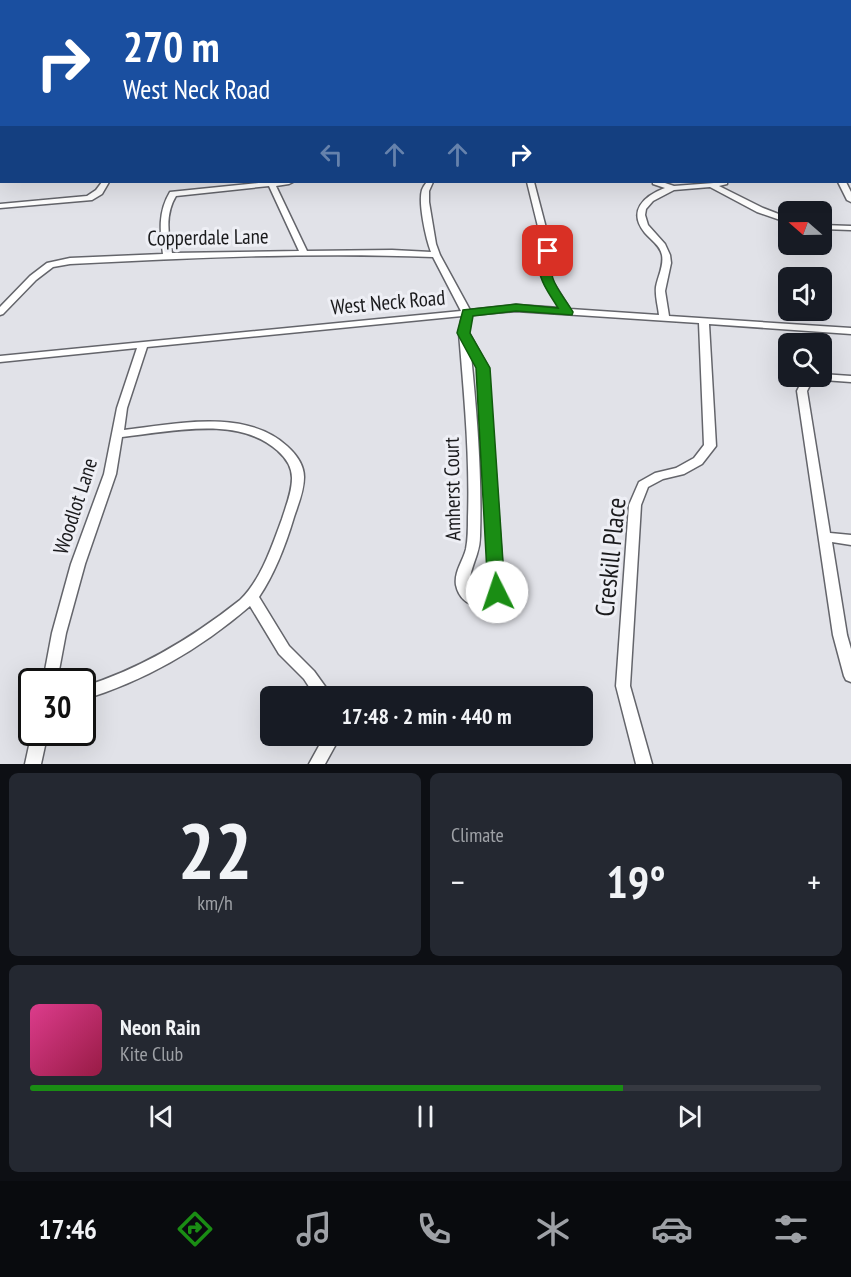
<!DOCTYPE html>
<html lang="en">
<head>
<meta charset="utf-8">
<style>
	:root { --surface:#171b24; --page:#242831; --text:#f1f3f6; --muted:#9ea1a6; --line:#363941; --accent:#1a8d14 }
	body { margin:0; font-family:"PT Sans Narrow",sans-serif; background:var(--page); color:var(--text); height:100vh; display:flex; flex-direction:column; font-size:22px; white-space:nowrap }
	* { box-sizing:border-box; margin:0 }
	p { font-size:20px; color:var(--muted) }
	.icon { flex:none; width:33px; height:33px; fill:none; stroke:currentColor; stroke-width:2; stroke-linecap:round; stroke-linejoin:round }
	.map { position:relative; height:764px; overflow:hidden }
	.panel { display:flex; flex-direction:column; gap:9px; padding:9px; background:#0d0f14; flex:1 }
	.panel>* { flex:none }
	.guide { position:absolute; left:0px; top:0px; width:852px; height:183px; box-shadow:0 6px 24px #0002; background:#1a4fa0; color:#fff; overflow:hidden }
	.needle { width:39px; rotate:290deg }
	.buttons { position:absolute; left:778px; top:201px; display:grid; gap:12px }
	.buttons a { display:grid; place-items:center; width:54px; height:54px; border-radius:9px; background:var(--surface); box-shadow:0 6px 24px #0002; font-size:30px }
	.speed { position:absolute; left:18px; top:668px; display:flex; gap:12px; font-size:30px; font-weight:700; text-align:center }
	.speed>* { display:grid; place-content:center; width:78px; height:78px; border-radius:50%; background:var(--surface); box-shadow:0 6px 24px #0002; line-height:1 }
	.speed .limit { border:3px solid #111; border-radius:9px; background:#fff; color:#111 }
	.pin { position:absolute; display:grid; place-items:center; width:51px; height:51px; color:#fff; margin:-26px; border-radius:12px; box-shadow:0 3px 9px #0006 }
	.me { position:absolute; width:66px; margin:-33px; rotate:356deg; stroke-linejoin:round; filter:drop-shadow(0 0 4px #0008) }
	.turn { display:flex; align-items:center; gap:21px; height:126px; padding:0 24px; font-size:27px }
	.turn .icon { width:78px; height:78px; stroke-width:2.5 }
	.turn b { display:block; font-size:42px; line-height:51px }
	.lanes { display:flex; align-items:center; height:57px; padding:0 24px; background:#0003; justify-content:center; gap:30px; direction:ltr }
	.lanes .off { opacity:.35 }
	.big { font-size:45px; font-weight:700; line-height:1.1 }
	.panel .widget { flex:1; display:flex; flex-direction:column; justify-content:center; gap:9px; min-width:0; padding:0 21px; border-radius:9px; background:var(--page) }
	.panel .dial { align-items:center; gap:0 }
	.dial b { font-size:78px; line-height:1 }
	.song { display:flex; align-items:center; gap:18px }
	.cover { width:72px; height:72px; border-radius:9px; background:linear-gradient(135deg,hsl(330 70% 55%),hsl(340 70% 35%)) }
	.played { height:6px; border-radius:3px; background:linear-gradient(90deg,var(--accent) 75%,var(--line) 75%) }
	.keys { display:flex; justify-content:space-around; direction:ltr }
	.heat { display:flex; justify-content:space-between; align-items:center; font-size:33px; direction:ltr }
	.panel .tiles { flex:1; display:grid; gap:9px; grid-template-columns:1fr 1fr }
	.widget:last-child { grid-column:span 2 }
	.trip { position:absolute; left:260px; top:686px; width:333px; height:60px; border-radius:9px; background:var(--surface); box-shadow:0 6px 24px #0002; font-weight:700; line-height:60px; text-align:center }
	.dock { display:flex; height:96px; justify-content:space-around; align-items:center; background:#090b0e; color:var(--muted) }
	.dock .icon { width:42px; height:42px }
	.dock .active { color:var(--accent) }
	.dock b { font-size:27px; color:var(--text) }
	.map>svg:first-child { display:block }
	.green { fill:#c4caf1 }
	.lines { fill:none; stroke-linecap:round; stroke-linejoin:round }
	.minor-casing { stroke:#64656b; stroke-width:3 }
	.minor { fill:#fff; fill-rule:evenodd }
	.route { fill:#1a8d14; stroke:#115c0d; stroke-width:1.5 }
	.labels { text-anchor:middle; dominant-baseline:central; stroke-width:6; stroke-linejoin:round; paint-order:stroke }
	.street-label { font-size:21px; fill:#1a1a1c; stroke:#eeeff5 }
	.near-street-label { font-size:26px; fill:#1a1a1c; stroke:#eeeff5 }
</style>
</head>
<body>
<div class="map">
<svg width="851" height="764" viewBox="0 0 851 764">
	<rect width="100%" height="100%" fill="#e1e2e8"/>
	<path class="green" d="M 321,0 L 566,0 L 567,1 L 330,2 Z"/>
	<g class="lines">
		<g class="minor-casing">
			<path id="minor" d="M 4,0 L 9,0 L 10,2 L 5,2 Z
				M 92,0 L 100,0 L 88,2 Z
				M 219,0 L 223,0 L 224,2 L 218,2 Z
				M 704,0 L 708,0 L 703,2 Z
				M 834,0 L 850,0 L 851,1 L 851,3 L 850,2 Z
				M 0,21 L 2,21 L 2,25 L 0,25 Z
				M 850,39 L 851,39 L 851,43 L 850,43 Z
				M 0,41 L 2,42 L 2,46 L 0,45 Z
				M 0,66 L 2,66 L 2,70 L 0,70 Z
				M 850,82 L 851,82 L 851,86 L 850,86 Z
				M 0,108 L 2,108 L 2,112 L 0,112 Z
				M 850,109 L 851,109 L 851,113 L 850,113 Z
				M 850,144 L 851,144 L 851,148 L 850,148 Z
				M 102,182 L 109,182 L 102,194 L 92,200 L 0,208 L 0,204 L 87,196 L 96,190 Z
				M 268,182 L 293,182 L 289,184 L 276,186 L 307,251 L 392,250 L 431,252 C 426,239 418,203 422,190 C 423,187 425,184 427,182 L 433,182 L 429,191 L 429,202 L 436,244 L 440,255 L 470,310 L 516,305 L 560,308 L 540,274 L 544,251 L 527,182 L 534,182 L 552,251 L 548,274 L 570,309 L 659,315 C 658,306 655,296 656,287 C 658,276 664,266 662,255 C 660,245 651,240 645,233 C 627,211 644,196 665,188 L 653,184 L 653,182 L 662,182 L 674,186 L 727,182 L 727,184 L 719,186 L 763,208 L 789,218 L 789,223 L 757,212 L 710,187 L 674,190 L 653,201 L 646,209 L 645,215 L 648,225 L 665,244 L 670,255 L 671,263 L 665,291 L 669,316 L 851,328 L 851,334 L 709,324 L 716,446 L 702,464 L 684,474 L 663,479 L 648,487 L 641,505 L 630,686 L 652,764 L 636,764 L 616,686 L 629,505 L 639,482 L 655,473 L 676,468 L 694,458 L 704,445 L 699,323 L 516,311 L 471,315 L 469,333 L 488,367 L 504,592 C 492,614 461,610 456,585 C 454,572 463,561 466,549 C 468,539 468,528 468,517 C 470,456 464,394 459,333 L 462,316 L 147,347 L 127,408 L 124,430 C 174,424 246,408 287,446 C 296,454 304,465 304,477 C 304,491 298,505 294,517 C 286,544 275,573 259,597 L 289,646 L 314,671 L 332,696 L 315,696 L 304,679 L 279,654 L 250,606 C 200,649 145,681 82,700 L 82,687 C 141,669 192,638 240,600 C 261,580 272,546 282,519 C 286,506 292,492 292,478 C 292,467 286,458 278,451 C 239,415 170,432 122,437 L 116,474 L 85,564 L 66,633 L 57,681 L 43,681 L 52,633 L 71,564 L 104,474 L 117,408 L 137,348 L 0,362 L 0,356 L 461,311 L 433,257 C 312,252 191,258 70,264 L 53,267 L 36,280 L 3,314 L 0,315 L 0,307 L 30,276 L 47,263 L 70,258 L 163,254 C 160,231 158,212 170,192 ZM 269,186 L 299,251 L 172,253 C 168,234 165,214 176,196 ZM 471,355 L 478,367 L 490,591 L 483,596 C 460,592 473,568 477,554 C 479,548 480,542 480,536 C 482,475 477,415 471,355 Z
				M 838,182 L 846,182 L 851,192 L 851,202 L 847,200 Z
				M 822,225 L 851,226 L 851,230 L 822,229 Z
				M 822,374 L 851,376 L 851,382 L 823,380 L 811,383 L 807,391 L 830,533 L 851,535 L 851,545 L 832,542 L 847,635 L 851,649 L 851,682 L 846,680 L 844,676 L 833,635 L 797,391 L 803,379 L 822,376 Z
				M 32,732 L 48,732 L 41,764 L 25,764 Z
				M 325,735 L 341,735 L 325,764 L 309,764 Z"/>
		</g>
		<use href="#minor" class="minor"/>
	</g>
	<path class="route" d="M 548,248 L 554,251 C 545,279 559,289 573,312 L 572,315 L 516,311 L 473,316 L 470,333 L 490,368 L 505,592 L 503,597 L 497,599 L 490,597 L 488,592 L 476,368 L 457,333 L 463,310 L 516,304 L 558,308 C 545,286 534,277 543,251 Z"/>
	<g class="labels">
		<g class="street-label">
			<text transform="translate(208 237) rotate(-1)">Copperdale Lane</text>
			<text transform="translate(388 302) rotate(-5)">West Neck Road</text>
			<text transform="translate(452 489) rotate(-91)">Amherst Court</text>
			<text transform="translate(75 506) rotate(-72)">Woodlot Lane</text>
		</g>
		<g class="near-street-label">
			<text transform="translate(610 557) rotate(-84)">Creskill Place</text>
		</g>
	</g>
</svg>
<div class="buttons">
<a><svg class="needle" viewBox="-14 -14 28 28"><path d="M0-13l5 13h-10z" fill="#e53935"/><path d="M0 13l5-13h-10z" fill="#9ea1a6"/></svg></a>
<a><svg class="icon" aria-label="sound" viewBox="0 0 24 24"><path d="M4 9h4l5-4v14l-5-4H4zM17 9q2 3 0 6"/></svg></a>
<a><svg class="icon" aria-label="search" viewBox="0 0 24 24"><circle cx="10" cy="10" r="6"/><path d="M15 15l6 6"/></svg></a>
</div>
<div class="speed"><div class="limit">30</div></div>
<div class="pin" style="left:548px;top:251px;background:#d93025"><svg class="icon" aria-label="arrive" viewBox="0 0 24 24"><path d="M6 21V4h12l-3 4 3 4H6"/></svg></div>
<svg class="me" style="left:497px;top:592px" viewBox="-20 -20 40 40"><circle r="19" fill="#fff"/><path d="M0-13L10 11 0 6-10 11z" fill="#1a8d14"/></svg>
<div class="trip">17:48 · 2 min · 440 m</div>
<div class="guide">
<div class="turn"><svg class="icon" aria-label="right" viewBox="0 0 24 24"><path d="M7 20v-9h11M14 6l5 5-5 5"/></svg><div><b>270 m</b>West Neck Road</div></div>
<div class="lanes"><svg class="icon off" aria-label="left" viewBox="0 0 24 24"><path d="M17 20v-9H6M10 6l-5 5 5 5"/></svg><svg class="icon off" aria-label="ahead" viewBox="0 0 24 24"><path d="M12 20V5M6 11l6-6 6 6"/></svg><svg class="icon off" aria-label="ahead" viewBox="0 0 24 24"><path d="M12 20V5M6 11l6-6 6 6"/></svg><svg class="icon" aria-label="right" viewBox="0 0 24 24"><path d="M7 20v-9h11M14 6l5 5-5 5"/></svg></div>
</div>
</div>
<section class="panel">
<div class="tiles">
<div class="widget dial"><b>22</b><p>km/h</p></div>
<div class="widget"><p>Climate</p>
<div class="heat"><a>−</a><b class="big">19°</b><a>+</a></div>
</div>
<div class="widget">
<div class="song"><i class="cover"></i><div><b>Neon Rain</b><p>Kite Club</p></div></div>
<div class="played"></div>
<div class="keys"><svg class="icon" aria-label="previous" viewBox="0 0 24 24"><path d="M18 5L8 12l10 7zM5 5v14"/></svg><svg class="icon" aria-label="pause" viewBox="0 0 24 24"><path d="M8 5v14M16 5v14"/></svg><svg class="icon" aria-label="next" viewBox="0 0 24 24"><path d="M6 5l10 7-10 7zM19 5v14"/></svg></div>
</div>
</div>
</section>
<nav class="dock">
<b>17:46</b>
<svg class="icon active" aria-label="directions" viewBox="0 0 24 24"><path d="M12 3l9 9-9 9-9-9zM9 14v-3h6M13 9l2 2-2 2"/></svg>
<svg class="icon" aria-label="music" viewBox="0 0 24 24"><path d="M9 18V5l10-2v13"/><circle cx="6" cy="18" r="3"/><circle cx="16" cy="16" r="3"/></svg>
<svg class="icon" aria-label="phone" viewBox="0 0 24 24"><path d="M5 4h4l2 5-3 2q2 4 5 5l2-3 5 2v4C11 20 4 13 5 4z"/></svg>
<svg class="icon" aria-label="climate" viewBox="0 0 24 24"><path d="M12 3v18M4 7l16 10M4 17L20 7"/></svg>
<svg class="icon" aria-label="car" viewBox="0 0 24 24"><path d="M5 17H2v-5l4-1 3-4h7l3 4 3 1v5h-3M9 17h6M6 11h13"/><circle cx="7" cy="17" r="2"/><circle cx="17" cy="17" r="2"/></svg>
<svg class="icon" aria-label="filters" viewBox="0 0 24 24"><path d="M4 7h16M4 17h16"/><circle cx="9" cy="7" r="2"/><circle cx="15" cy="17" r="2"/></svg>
</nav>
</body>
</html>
